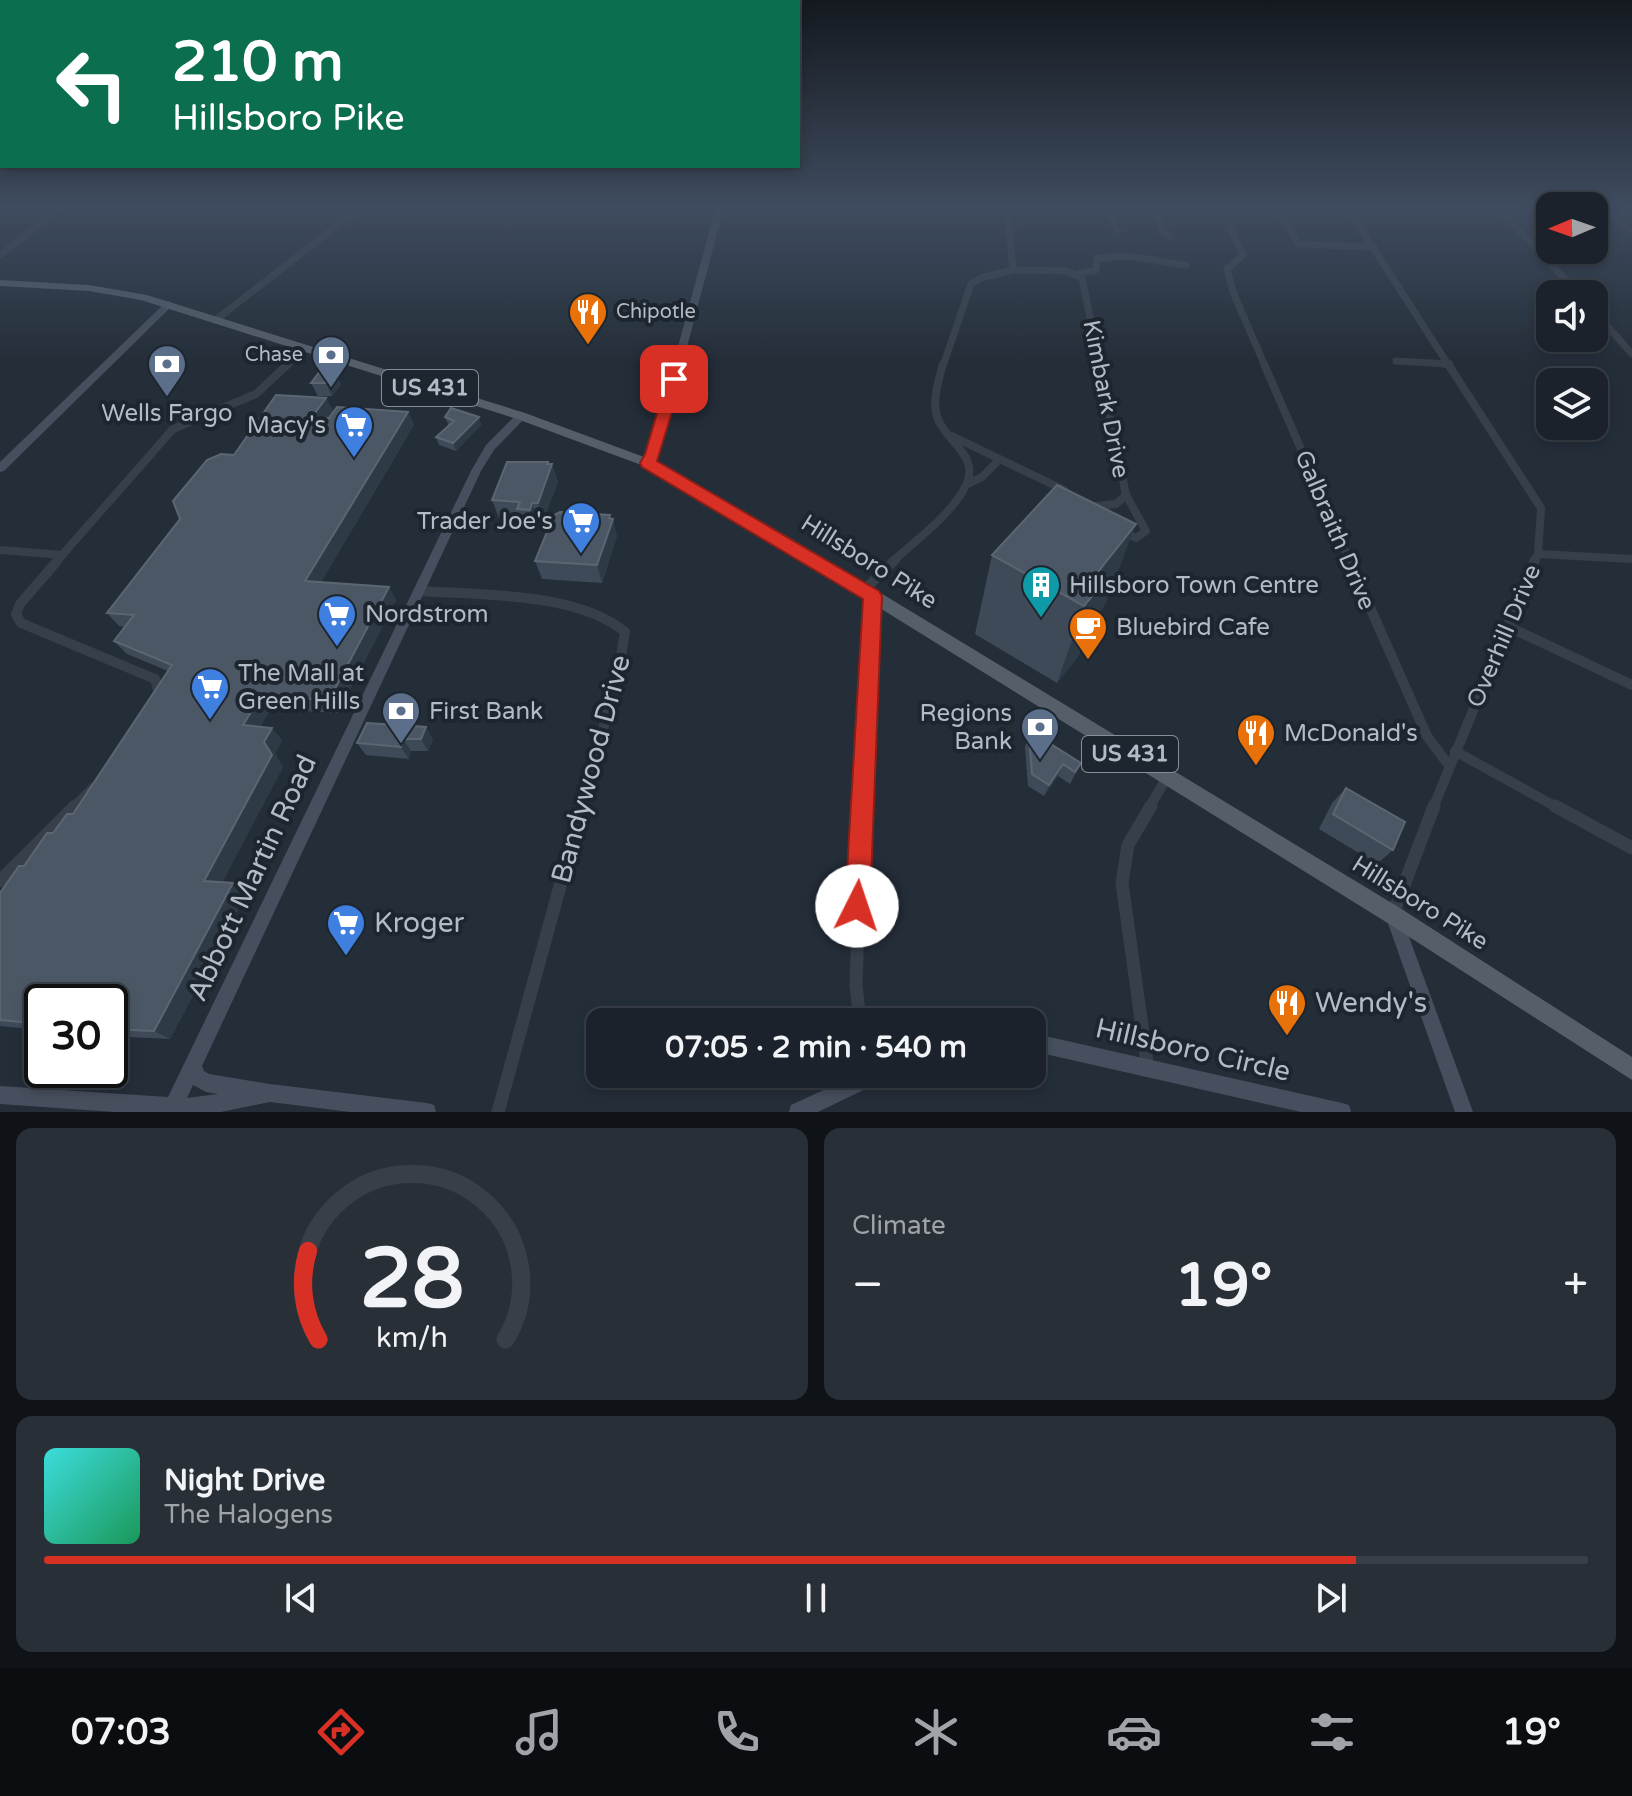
<!DOCTYPE html>
<html lang="en">
<head>
<meta charset="utf-8">
<style>
	:root { --surface:#1b222b; --page:#282f37; --text:#f1f3f6; --muted:#a0a4a9; --line:#393f47; --accent:#d93025 }
	body { margin:0; font-family:"Varela Round",sans-serif; background:var(--page); color:var(--text); height:100vh; display:flex; flex-direction:column; font-size:30px; white-space:nowrap }
	* { box-sizing:border-box; margin:0 }
	p { font-size:26px; color:var(--muted) }
	.icon { flex:none; width:44px; height:44px; fill:none; stroke:currentColor; stroke-width:2; stroke-linecap:round; stroke-linejoin:round }
	.map { position:relative; height:1112px; overflow:hidden }
	.side { display:flex; flex-direction:column; gap:16px; padding:16px; background:#0f1318; flex:1 }
	.side>* { flex:none }
	.hud { position:absolute; left:0px; top:0px; width:800px; height:168px; box-shadow:0 4px 12px #0003,0 0 0 2px var(--line); background:#0b6e4f; color:#fff; overflow:hidden }
	.needle { width:52px; rotate:268deg }
	.tools { position:absolute; left:1536px; top:192px; display:grid; gap:16px }
	.tools a { display:grid; place-items:center; width:72px; height:72px; border-radius:16px; background:var(--surface); box-shadow:0 4px 12px #0003,0 0 0 2px var(--line); font-size:40px }
	.speed { position:absolute; left:24px; top:984px; display:flex; gap:16px; font-size:40px; font-weight:700; text-align:center }
	.speed>* { display:grid; place-content:center; width:104px; height:104px; border-radius:50%; background:var(--surface); box-shadow:0 4px 12px #0003,0 0 0 2px var(--line); line-height:1 }
	.speed .limit { border:4px solid #111; border-radius:12px; background:#fff; color:#111 }
	.pin { position:absolute; display:grid; place-items:center; width:68px; height:68px; color:#fff; margin:-34px; border-radius:16px; box-shadow:0 4px 12px #0006 }
	.me { position:absolute; width:88px; margin:-44px; rotate:4deg; stroke-linejoin:round; filter:drop-shadow(0 0 6px #0008) }
	.turn { display:flex; align-items:center; gap:28px; height:168px; padding:0 40px; font-size:36px }
	.turn .icon { width:104px; height:104px; stroke-width:2.5 }
	.turn b { display:block; font-size:56px; line-height:68px }
	.big { font-size:60px; font-weight:800; line-height:1.1 }
	.side .card { flex:1; display:flex; flex-direction:column; justify-content:center; gap:12px; min-width:0; padding:0 28px; border-radius:16px; background:var(--page) }
	.side .dial { align-items:center; gap:0 }
	.dial svg { height:208px; overflow:visible; fill:none; stroke:var(--line); stroke-width:7; stroke-linecap:round; text-anchor:middle }
	.dial text { fill:var(--text); stroke:none }
	.song { display:flex; align-items:center; gap:24px }
	.cover { width:96px; height:96px; border-radius:12px; background:linear-gradient(135deg,hsl(180 70% 55%),hsl(150 70% 35%)) }
	.played { height:8px; border-radius:4px; background:linear-gradient(90deg,var(--accent) 85%,var(--line) 85%) }
	.keys { display:flex; justify-content:space-around; direction:ltr }
	.heat { display:flex; justify-content:space-between; align-items:center; font-size:44px; direction:ltr }
	.side .tiles { flex:1; display:grid; gap:16px; grid-template-columns:1fr 1fr }
	.card:last-child { grid-column:span 2 }
	.trip { position:absolute; left:586px; top:1008px; width:460px; height:80px; border-radius:16px; background:var(--surface); box-shadow:0 4px 12px #0003,0 0 0 2px var(--line); font-weight:800; line-height:80px; text-align:center }
	.tabs { display:flex; height:128px; justify-content:space-around; align-items:center; background:#0b0e11; color:var(--muted) }
	.tabs .icon { width:56px; height:56px }
	.tabs .current { color:var(--accent) }
	.tabs b { font-size:36px; color:var(--text) }
	.map>svg:first-child { display:block }
	.lines { fill:none; stroke-linecap:round; stroke-linejoin:round }
	.street-far3 { stroke:#37404a; stroke-width:7 }
	.street-far2 { stroke:#37404a; stroke-width:8 }
	.street-far1 { stroke:#37404a; stroke-width:10 }
	.street { stroke:#37404a; stroke-width:13 }
	.secondary { fill:#464f5d; fill-rule:evenodd }
	.primary { fill:#555f6a; fill-rule:evenodd }
	.wall { fill:#3f4a58 }
	.shaded-wall { fill:#2f3a47 }
	.building { fill:#4b5764; stroke:#5c6673; stroke-width:2 }
	.route { fill:#d93025; stroke:#8d1f18; stroke-width:2 }
	.labels { text-anchor:middle; dominant-baseline:central; stroke-width:8; stroke-linejoin:round; paint-order:stroke }
	.far-poi-label { font-size:20px; fill:#b3bbc6; stroke:#1d252f; text-anchor:start }
	.shield { fill:#1d252f; stroke:#868e99; stroke-width:2 }
	.shield-label { font-size:22px; font-weight:bold; fill:#b3bbc6 }
	.street-label { font-size:24px; fill:#b3bbc6; stroke:#1d252f }
	.poi-label { font-size:24px; fill:#b3bbc6; stroke:#1d252f; text-anchor:start }
	.near-street-label { font-size:28px; fill:#b3bbc6; stroke:#1d252f }
	.near-poi-label { font-size:28px; fill:#b3bbc6; stroke:#1d252f; text-anchor:start }
</style>
</head>
<body>
<div class="map">
<svg width="1632" height="1112" viewBox="0 0 1632 1112">
	<rect width="100%" height="100%" fill="#242e39"/>
	<g class="lines">
		<path class="street-far3" d="M 1007,207 L 1013,270
			M 1107,207 L 1117,231
			M 1154,207 L 1163,232 L 1171,238
			M 1347,207 L 1449,366
			M 1497,207 L 1579,294
			M 1598,207 L 1632,231
			M 1282,215 L 1298,244 L 1374,247
			M 1230,227 L 1243,255 L 1227,269 L 1233,292 L 1265,366
			M 0,255 L 62,207
			M 1013,270 L 1067,271 L 1082,278 L 1100,366
			M 1078,274 L 1096,270 L 1097,259 C 1127,251 1156,262 1186,265
			M 1594,311 L 1632,354
			M 217,319 L 361,207
			M 1396,361 L 1449,364
			M 286,366 L 304,348
			M 943,366 L 971,284 L 981,278 L 1013,270"/>
		<path class="street-far2" d="M 1099,364 L 1126,495 L 1146,531 L 1136,538 L 1124,532
			M 1264,364 L 1350,562
			M 1444,364 L 1449,364
			M 1448,364 L 1541,508 L 1538,554 L 1535,562
			M 952,436 L 1064,490
			M 968,484 L 982,477 L 999,460
			M 1096,506 L 1116,504 L 1126,495
			M 0,550 L 63,555
			M 1538,554 L 1632,559
			M 56,562 L 173,429 L 256,394 L 288,364
			M 892,562 C 916,540 950,516 965,487 C 983,454 941,441 936,412 C 933,397 939,379 943,364"/>
		<path class="street-far1" d="M 58,560 L 20,604 L 16,614 L 21,623 L 155,679 L 159,694
			M 1349,560 L 1427,736 L 1450,767
			M 864,590 L 895,560
			M 419,591 C 480,595 577,592 625,632 L 618,674 L 581,808
			M 1509,627 L 1632,685
			M 1455,751 L 1558,808
			M 73,808 L 94,787
			M 862,808 L 873,596
			M 1149,808 L 1167,777
			M 1433,808 L 1535,560"/>
		<path class="street" d="M 1555,806 L 1632,848
			M 0,881 L 75,806
			M 1393,914 L 1434,806
			M 860,1022 L 856,984 L 862,806
			M 1148,1069 L 1122,883 L 1128,845 L 1151,806
			M 498,1112 L 582,806"/>
		<path class="secondary" d="M 716,207 L 724,207 L 659,453 L 652,466 L 648,467 L 643,463 L 649,453 Z
			M 169,301 L 173,304 L 172,306 L 4,471 L 0,472 L 0,462 L 166,302 Z
			M 521,413 L 525,414 L 526,416 L 525,418 L 494,450 L 481,471 L 202,1066 L 204,1071 L 209,1074 L 270,1084 L 427,1103 L 434,1105 L 436,1112 L 350,1112 L 270,1102 L 221,1112 L 115,1112 L 0,1104 L 0,1086 L 168,1097 L 471,471 L 486,445 L 517,414 ZM 193,1085 L 206,1092 L 218,1094 L 187,1098 Z
			M 1393,907 L 1399,909 L 1401,915 L 1473,1112 L 1455,1112 L 1385,915 L 1387,909 Z
			M 1032,1033 L 1342,1103 L 1349,1105 L 1351,1112 L 1301,1112 L 1032,1051 Z
			M 858,1074 L 887,1074 L 884,1080 L 818,1112 L 789,1112 L 791,1105 Z"/>
		<path class="primary" d="M 0,280 L 89,285 L 147,295 L 525,413 L 652,460 L 785,535 L 1400,908 L 1632,1057 L 1632,1080 L 1386,922 L 775,543 L 644,466 L 517,419 L 141,300 L 89,291 L 0,286 Z"/>
	</g>
	<path class="wall" d="M 311,383 L 341,384 L 332,396 L 318,396 Z
		M 326,398 L 333,411 L 328,418 L 408,412 L 414,425 L 321,582 L 389,587 L 396,600 L 338,713 L 271,709 L 260,727 L 282,740 L 275,754 L 283,767 L 222,882 L 233,883 L 246,894 L 170,1039 L 110,1036 L 110,1002 L 42,1002 L 42,1030 L 0,1026 L 0,893 L 53,833 L 73,814 L 168,671 L 127,654 L 114,641 L 125,627 L 119,626 L 107,613 Z
		M 445,417 L 479,417 L 481,425 L 456,451 L 439,445 L 436,437 L 449,426 Z
		M 548,462 L 549,464 L 552,464 L 558,482 L 543,521 L 538,520 L 536,528 L 523,527 L 520,519 L 499,518 L 492,500 Z
		M 611,518 L 617,536 L 602,583 L 542,579 L 535,561 Z
		M 992,555 L 1106,603 L 1090,624 L 1079,655 L 1057,683 L 975,634 Z
		M 367,723 L 433,739 L 428,751 L 411,751 L 409,759 L 366,755 L 357,743 Z
		M 1029,735 L 1081,763 L 1070,784 L 1058,776 L 1044,796 L 1028,786 L 1025,747 Z
		M 1346,788 L 1393,850 L 1377,864 L 1319,829 L 1332,803 Z"/>
	<path class="shaded-wall" d="M 335,370 L 341,384 L 332,396 L 326,383 Z
		M 326,398 L 333,411 L 319,431 L 312,417 Z
		M 408,412 L 414,425 L 314,594 L 305,581 Z
		M 479,417 L 481,425 L 456,451 L 453,443 Z
		M 548,462 L 551,469 L 552,464 L 558,482 L 543,521 L 538,503 Z
		M 532,503 L 538,520 L 536,528 L 530,510 Z
		M 610,515 L 612,521 L 613,519 L 617,536 L 602,583 L 597,565 Z
		M 1136,524 L 1106,603 L 1090,624 L 1079,655 L 1057,683 L 1084,606 L 1098,572 Z
		M 389,587 L 396,600 L 338,713 L 329,700 Z
		M 261,696 L 271,709 L 254,737 L 243,725 Z
		M 426,727 L 433,739 L 428,751 L 421,739 Z
		M 272,728 L 282,740 L 275,754 L 283,767 L 218,891 L 204,881 L 264,742 Z
		M 403,739 L 411,751 L 409,759 L 401,747 Z
		M 1063,764 L 1058,776 L 1044,796 L 1049,785 Z
		M 233,883 L 246,894 L 170,1039 L 154,1031 Z"/>
	<path class="building" d="M 321,370 L 335,370 L 326,383 L 311,383 Z
		M 276,395 L 326,398 L 312,417 L 329,418 L 337,407 L 408,412 L 305,581 L 389,587 L 329,700 L 261,696 L 243,725 L 272,728 L 264,742 L 272,755 L 204,881 L 233,883 L 154,1031 L 110,1029 L 110,1002 L 42,1002 L 42,1024 L 0,1020 L 0,893 L 19,866 L 24,866 L 47,833 L 53,833 L 67,814 L 73,814 L 172,665 L 114,641 L 134,615 L 107,613 L 180,519 L 173,501 L 207,460 L 221,454 L 234,455 Z
		M 451,408 L 479,417 L 453,443 L 436,437 L 454,421 L 445,417 Z
		M 507,462 L 548,462 L 547,464 L 552,464 L 538,503 L 532,503 L 530,510 L 517,509 L 520,502 L 492,500 Z
		M 1057,485 L 1136,524 L 1098,572 L 1108,577 L 1084,606 L 992,555 Z
		M 560,512 L 610,515 L 609,518 L 613,519 L 597,565 L 535,561 L 554,515 Z
		M 367,723 L 426,727 L 421,739 L 403,739 L 401,747 L 357,743 Z
		M 1029,735 L 1038,736 L 1081,763 L 1075,772 L 1063,764 L 1049,785 L 1032,774 Z
		M 1346,788 L 1405,822 L 1393,850 L 1333,814 Z"/>
	<linearGradient id="sky" x2="0" y2="1"><stop stop-color="#14191f"/><stop offset="0.57" stop-color="#3f4c5f"/><stop offset="1" stop-color="#3f4c5f" stop-opacity="0"/></linearGradient>
	<rect width="1632" height="363" fill="url(#sky)"/>
	<path class="route" d="M 674,375 L 682,379 L 657,461 L 879,591 L 882,596 L 870,906 L 866,915 L 857,918 L 849,915 L 845,906 L 863,599 L 642,467 L 640,463 L 645,454 L 667,379 Z"/>
	<defs>
		<g id="restaurant-pin" transform="scale(2)"><path d="M0 17L-7.5 6A9.5 9.5 0 1 1 7.5 6Z" fill="#e8710a" stroke="#1d252f"/><path d="M-5-6h1v4h1v-4h1v4h1v-4h1v5L-1.5 .5V6h-2V.5L-5-1ZM5-6V6H3V1.5H1.5Q1.5-4 5-6Z" fill="#fff"/></g>
		<g id="bank-pin" transform="scale(2)"><path d="M0 17L-7.5 6A9.5 9.5 0 1 1 7.5 6Z" fill="#5c6f8a" stroke="#1d252f"/><path d="M-6-4H6V4H-6ZM0-2.3a2.3 2.3 0 1 0 0 4.6a2.3 2.3 0 1 0 0-4.6Z" fill="#fff"/></g>
		<g id="supermarket-pin" transform="scale(2)"><path d="M0 17L-7.5 6A9.5 9.5 0 1 1 7.5 6Z" fill="#3f7fe0" stroke="#1d252f"/><path d="M-6-5.5h2.5l.6 2H6L4.5 2H-2.5L-4.4-4H-6ZM-1.5 3.2a1.3 1.3 0 1 0 .1 0ZM3 3.2a1.3 1.3 0 1 0 .1 0Z" fill="#fff"/></g>
		<g id="building-pin" transform="scale(2)"><path d="M0 17L-7.5 6A9.5 9.5 0 1 1 7.5 6Z" fill="#0f9aa8" stroke="#1d252f"/><path d="M-4-6H4V6H1V3H-1V6H-4ZM-2.5-4.3h1.7v1.8h-1.7ZM.8-4.3h1.7v1.8H.8ZM-2.5-1h1.7V.8h-1.7ZM.8-1h1.7V.8H.8Z" fill="#fff"/></g>
		<g id="cafe-pin" transform="scale(2)"><path d="M0 17L-7.5 6A9.5 9.5 0 1 1 7.5 6Z" fill="#e8710a" stroke="#1d252f"/><path d="M-5.5-4.5H6V0H3Q3 3.5 0 3.5H-2.5Q-5.5 3.5-5.5 0ZM3-3.2v2h1.7v-2ZM-6 4.5H4V6H-6Z" fill="#fff"/></g>
	</defs>
	<g fill-rule="evenodd">
		<use href="#restaurant-pin" x="588" y="312"/>
		<use href="#bank-pin" x="331" y="355"/>
		<use href="#bank-pin" x="167" y="364"/>
		<use href="#supermarket-pin" x="354" y="425"/>
		<use href="#supermarket-pin" x="581" y="521"/>
		<use href="#building-pin" x="1041" y="585"/>
		<use href="#supermarket-pin" x="337" y="614"/>
		<use href="#cafe-pin" x="1088" y="627"/>
		<use href="#supermarket-pin" x="210" y="687"/>
		<use href="#bank-pin" x="401" y="711"/>
		<use href="#bank-pin" x="1040" y="727"/>
		<use href="#restaurant-pin" x="1256" y="733"/>
		<use href="#supermarket-pin" x="346" y="923"/>
		<use href="#restaurant-pin" x="1287" y="1003"/>
	</g>
	<g class="labels">
		<g class="far-poi-label">
			<text x="616" y="312">Chipotle</text>
			<text x="303" y="355" text-anchor="end">Chase</text>
		</g>
		<g class="shield">
			<rect x="382" y="370" width="96" height="36" rx="6"/>
			<rect x="1082" y="736" width="96" height="36" rx="6"/>
		</g>
		<g class="shield-label">
			<text x="430" y="388">US 431</text>
			<text x="1130" y="754">US 431</text>
		</g>
		<g class="street-label">
			<text transform="translate(1106 399) rotate(79)">Kimbark Drive</text>
			<text transform="translate(1335 530) rotate(67)">Galbraith Drive</text>
			<text transform="translate(869 562) rotate(32)">Hillsboro Pike</text>
			<text transform="translate(1504 636) rotate(-67)">Overhill Drive</text>
			<text transform="translate(1420 903) rotate(32)">Hillsboro Pike</text>
		</g>
		<g class="poi-label">
			<text x="167" y="413" text-anchor="middle">Wells Fargo</text>
			<text x="326" y="425" text-anchor="end">Macy's</text>
			<text x="553" y="521" text-anchor="end">Trader Joe's</text>
			<text x="1069" y="585">Hillsboro Town Centre</text>
			<text x="365" y="614">Nordstrom</text>
			<text x="1116" y="627">Bluebird Cafe</text>
			<text x="238" y="673">The Mall at<tspan x="238" dy="28">Green Hills</tspan></text>
			<text x="429" y="711">First Bank</text>
			<text x="1012" y="713" text-anchor="end">Regions<tspan x="1012" dy="28">Bank</tspan></text>
			<text x="1284" y="733">McDonald's</text>
		</g>
		<g class="near-street-label">
			<text transform="translate(591 769) rotate(-75)">Bandywood Drive</text>
			<text transform="translate(252 878) rotate(-65)">Abbott Martin Road</text>
			<text transform="translate(1193 1050) rotate(13)">Hillsboro Circle</text>
		</g>
		<g class="near-poi-label">
			<text x="374" y="923">Kroger</text>
			<text x="1315" y="1003">Wendy's</text>
		</g>
	</g>
</svg>
<div class="tools">
<a><svg class="needle" viewBox="-14 -14 28 28"><path d="M0-13l5 13h-10z" fill="#e53935"/><path d="M0 13l5-13h-10z" fill="#a0a4a9"/></svg></a>
<a><svg class="icon" aria-label="sound" viewBox="0 0 24 24"><path d="M4 9h4l5-4v14l-5-4H4zM17 9q2 3 0 6"/></svg></a>
<a><svg class="icon" aria-label="layers" viewBox="0 0 24 24"><path d="M12 4l9 5-9 5-9-5zM3 14l9 5 9-5"/></svg></a>
</div>
<div class="speed"><div class="limit">30</div></div>
<div class="pin" style="left:674px;top:379px;background:#d93025"><svg class="icon" aria-label="arrive" viewBox="0 0 24 24"><path d="M6 21V4h12l-3 4 3 4H6"/></svg></div>
<svg class="me" style="left:857px;top:906px" viewBox="-20 -20 40 40"><circle r="19" fill="#fff"/><path d="M0-13L10 11 0 6-10 11z" fill="#d93025"/></svg>
<div class="trip">07:05 · 2 min · 540 m</div>
<div class="hud">
<div class="turn"><svg class="icon" aria-label="left" viewBox="0 0 24 24"><path d="M17 20v-9H6M10 6l-5 5 5 5"/></svg><div><b>210 m</b>Hillsboro Pike</div></div>
</div>
</div>
<section class="side">
<div class="tiles">
<div class="card dial"><svg viewBox="0 0 100 80">
<path d="M14 69A42 42 0 1 1 86 69"/>
<path d="M14 69A42 42 0 0 1 10 35" stroke="#d93025"/>
<text x="50" y="56" font-size="32" font-weight="700">28</text>
<text x="50" y="72" font-size="11">km/h</text>
</svg></div>
<div class="card"><p>Climate</p>
<div class="heat"><a>−</a><b class="big">19°</b><a>+</a></div>
</div>
<div class="card">
<div class="song"><i class="cover"></i><div><b>Night Drive</b><p>The Halogens</p></div></div>
<div class="played"></div>
<div class="keys"><svg class="icon" aria-label="previous" viewBox="0 0 24 24"><path d="M18 5L8 12l10 7zM5 5v14"/></svg><svg class="icon" aria-label="pause" viewBox="0 0 24 24"><path d="M8 5v14M16 5v14"/></svg><svg class="icon" aria-label="next" viewBox="0 0 24 24"><path d="M6 5l10 7-10 7zM19 5v14"/></svg></div>
</div>
</div>
</section>
<nav class="tabs">
<b>07:03</b>
<svg class="icon current" aria-label="directions" viewBox="0 0 24 24"><path d="M12 3l9 9-9 9-9-9zM9 14v-3h6M13 9l2 2-2 2"/></svg>
<svg class="icon" aria-label="music" viewBox="0 0 24 24"><path d="M9 18V5l10-2v13"/><circle cx="6" cy="18" r="3"/><circle cx="16" cy="16" r="3"/></svg>
<svg class="icon" aria-label="phone" viewBox="0 0 24 24"><path d="M5 4h4l2 5-3 2q2 4 5 5l2-3 5 2v4C11 20 4 13 5 4z"/></svg>
<svg class="icon" aria-label="climate" viewBox="0 0 24 24"><path d="M12 3v18M4 7l16 10M4 17L20 7"/></svg>
<svg class="icon" aria-label="car" viewBox="0 0 24 24"><path d="M5 17H2v-5l4-1 3-4h7l3 4 3 1v5h-3M9 17h6M6 11h13"/><circle cx="7" cy="17" r="2"/><circle cx="17" cy="17" r="2"/></svg>
<svg class="icon" aria-label="filters" viewBox="0 0 24 24"><path d="M4 7h16M4 17h16"/><circle cx="9" cy="7" r="2"/><circle cx="15" cy="17" r="2"/></svg>
<b>19°</b>
</nav>
</body>
</html>
